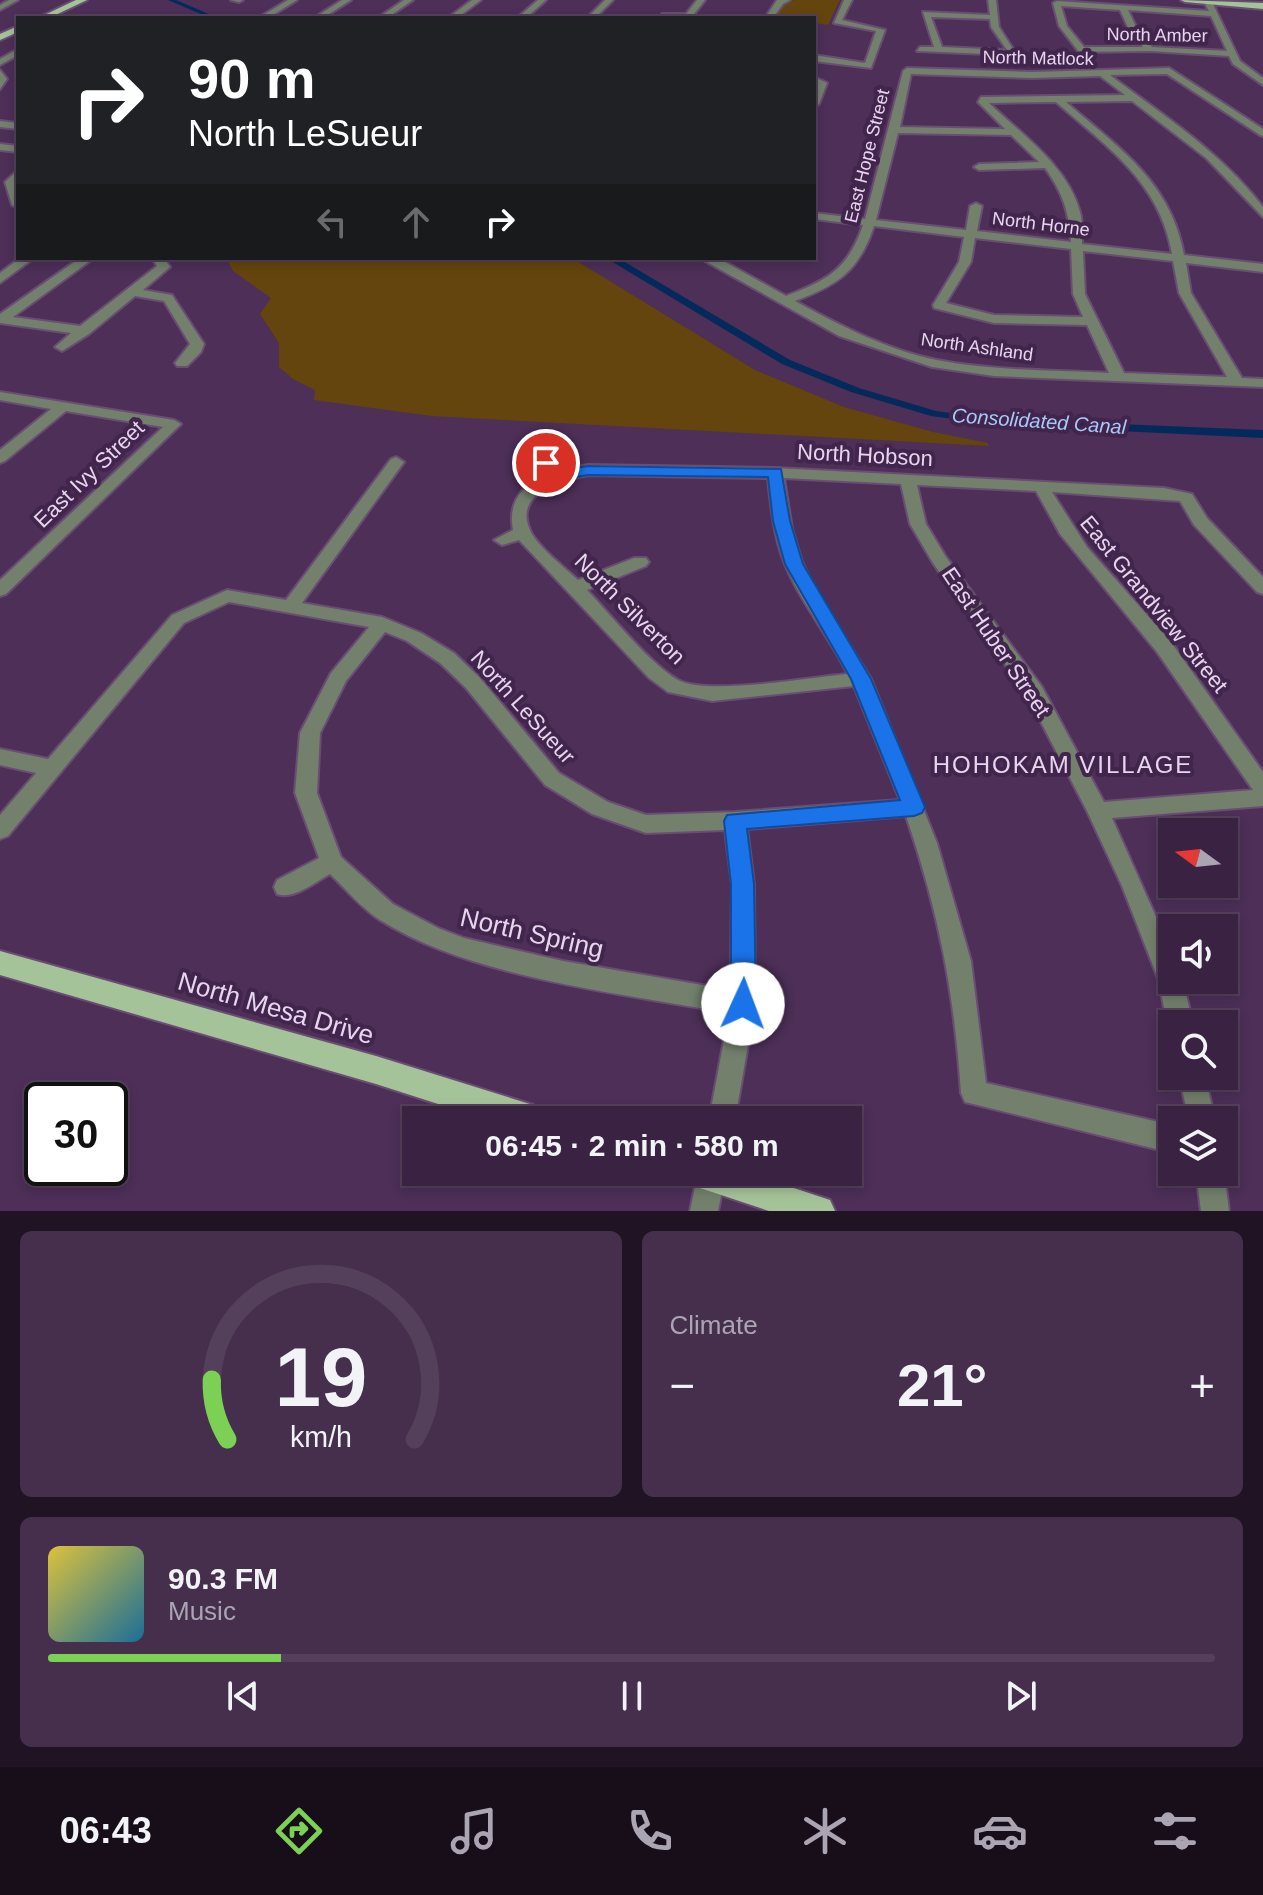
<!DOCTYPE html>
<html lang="en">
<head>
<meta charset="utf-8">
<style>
	:root { --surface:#3a2342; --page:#452f4d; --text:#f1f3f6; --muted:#aba4b2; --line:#54405b; --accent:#7cd155 }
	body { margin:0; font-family:Arial,sans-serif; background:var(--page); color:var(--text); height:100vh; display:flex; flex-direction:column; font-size:30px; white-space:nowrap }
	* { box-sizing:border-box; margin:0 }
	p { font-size:26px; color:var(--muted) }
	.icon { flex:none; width:44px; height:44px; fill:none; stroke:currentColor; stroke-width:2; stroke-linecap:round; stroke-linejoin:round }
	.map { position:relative; height:1211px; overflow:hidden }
	.drawer { display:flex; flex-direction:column; gap:20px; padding:20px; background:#201324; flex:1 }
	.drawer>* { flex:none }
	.banner { position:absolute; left:16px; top:16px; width:800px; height:244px; border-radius:0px; box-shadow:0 4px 12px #0003,0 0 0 2px var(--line); background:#202124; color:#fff; overflow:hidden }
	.needle { width:52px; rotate:285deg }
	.controls { position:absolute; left:1158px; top:818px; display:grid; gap:16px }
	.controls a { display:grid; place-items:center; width:80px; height:80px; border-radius:0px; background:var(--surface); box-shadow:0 4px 12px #0003,0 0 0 2px var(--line); font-size:40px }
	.speed { position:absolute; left:24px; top:1082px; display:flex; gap:16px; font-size:40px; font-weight:700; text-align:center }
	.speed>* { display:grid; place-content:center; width:104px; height:104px; border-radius:50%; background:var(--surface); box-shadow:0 4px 12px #0003,0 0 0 2px var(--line); line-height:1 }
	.speed .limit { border:4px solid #111; border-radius:12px; background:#fff; color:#111 }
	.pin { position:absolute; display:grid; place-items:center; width:68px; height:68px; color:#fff; margin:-34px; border:4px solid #fff; border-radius:50%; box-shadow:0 2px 8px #0007 }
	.me { position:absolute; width:88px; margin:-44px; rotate:2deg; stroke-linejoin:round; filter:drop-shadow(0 0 6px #0008) }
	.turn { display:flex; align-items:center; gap:28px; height:168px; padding:0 40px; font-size:36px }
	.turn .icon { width:104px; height:104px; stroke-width:2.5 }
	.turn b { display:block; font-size:56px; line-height:68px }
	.lanes { display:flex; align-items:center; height:76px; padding:0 40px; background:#0003; justify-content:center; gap:40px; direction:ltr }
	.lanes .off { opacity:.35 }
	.big { font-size:60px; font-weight:600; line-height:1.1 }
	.drawer .widget { flex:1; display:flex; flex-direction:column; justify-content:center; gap:12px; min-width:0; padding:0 28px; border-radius:12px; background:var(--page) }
	.drawer .dial { align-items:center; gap:0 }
	.dial svg { height:208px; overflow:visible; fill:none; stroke:var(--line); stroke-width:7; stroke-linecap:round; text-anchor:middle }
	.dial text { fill:var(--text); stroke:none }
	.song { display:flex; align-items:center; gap:24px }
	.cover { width:96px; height:96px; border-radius:12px; background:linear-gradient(135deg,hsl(50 70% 55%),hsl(200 70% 35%)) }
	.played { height:8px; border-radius:4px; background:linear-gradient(90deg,var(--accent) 20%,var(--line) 20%) }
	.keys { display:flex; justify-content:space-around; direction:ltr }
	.heat { display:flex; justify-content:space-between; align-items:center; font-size:44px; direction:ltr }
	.drawer .tiles { flex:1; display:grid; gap:20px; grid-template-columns:1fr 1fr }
	.widget:last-child { grid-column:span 2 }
	.trip { position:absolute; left:402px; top:1106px; width:460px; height:80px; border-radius:0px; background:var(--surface); box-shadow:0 4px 12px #0003,0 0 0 2px var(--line); font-weight:600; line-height:80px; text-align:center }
	.tabs { display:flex; height:128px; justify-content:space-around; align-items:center; background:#170e1a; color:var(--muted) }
	.tabs .icon { width:56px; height:56px }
	.tabs .current { color:var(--accent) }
	.tabs b { font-size:36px; color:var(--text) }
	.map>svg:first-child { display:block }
	.green { fill:#64450d }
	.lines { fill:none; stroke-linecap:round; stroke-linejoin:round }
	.canal { fill:#042a5c; fill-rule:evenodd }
	.minor-casing { stroke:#694d73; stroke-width:4 }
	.major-casing { stroke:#694d73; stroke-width:4 }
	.minor { fill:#72806c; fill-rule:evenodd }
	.major { fill:#a5c399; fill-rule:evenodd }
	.route { fill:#1a73e8; stroke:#114b97; stroke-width:2 }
	.labels { text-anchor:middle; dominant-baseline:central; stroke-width:8; stroke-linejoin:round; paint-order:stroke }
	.far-street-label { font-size:18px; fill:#e7d5ee; stroke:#42254d }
	.far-water-label { font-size:20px; font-style:italic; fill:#a8cafa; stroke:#42254d }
	.street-label { font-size:22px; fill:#e7d5ee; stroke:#42254d }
	.neighbourhood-label { font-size:24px; letter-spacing:2px; fill:#e7d5ee; stroke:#42254d }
	.near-street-label { font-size:26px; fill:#e7d5ee; stroke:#42254d }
</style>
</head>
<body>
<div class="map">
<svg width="1263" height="1211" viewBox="0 0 1263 1211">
	<rect width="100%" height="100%" fill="#4d2f58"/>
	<path class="green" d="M 795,0 L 840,0 L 828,25 L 814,23 L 814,18 L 773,17 L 782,2 Z
		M 226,258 L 572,258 L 755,370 L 844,407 L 933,432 L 988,443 L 989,446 L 431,416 L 314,400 L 315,390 L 293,379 L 279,367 L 279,343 L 260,314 L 271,298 L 233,271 Z"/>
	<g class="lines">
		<path class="canal" d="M 168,0 L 176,0 L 218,18 L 210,18 Z
			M 606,258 L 618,258 L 790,360 L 859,388 L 936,411 L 998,419 L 1263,430 L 1263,438 L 998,425 L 931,416 L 851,392 L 782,364 Z"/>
		<g class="minor-casing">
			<path id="minor" d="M 9,0 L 18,0 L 0,10 L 0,5 Z
				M 231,0 L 243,0 L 239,2 Z
				M 288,0 L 297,0 L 268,18 L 260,17 Z
				M 342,0 L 351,0 L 323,18 L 314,18 Z
				M 404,0 L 413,0 L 387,18 L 378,18 Z
				M 472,0 L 481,0 L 457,18 L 448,18 Z
				M 538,0 L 546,0 L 526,18 L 517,18 Z
				M 605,0 L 613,0 L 595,18 L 587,18 Z
				M 697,0 L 705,0 L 691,18 L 662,14 L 686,14 Z
				M 777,0 L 790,0 L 783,4 L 773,18 L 765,18 Z
				M 844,0 L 852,0 L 842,20 L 885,30 L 871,68 L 814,61 L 814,55 L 865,63 L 876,31 L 834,23 Z
				M 988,0 L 996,0 L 999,27 L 1020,60 L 1014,60 L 1011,55 L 917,51 L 920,47 L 934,47 L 923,12 L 990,15 ZM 931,17 L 990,19 L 991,27 L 1007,50 L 942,47 Z
				M 1057,1 L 1209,11 L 1205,4 L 1212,2 L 1240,61 L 1263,78 L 1263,85 L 1233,64 L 1229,56 L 1150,51 L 1079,52 L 1059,26 L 1053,3 ZM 1061,6 L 1120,10 L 1132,36 L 1143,47 L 1084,47 L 1067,26 ZM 1128,10 L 1211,16 L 1227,51 L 1152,47 L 1140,35 Z
				M 18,49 L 18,55 L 0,65 L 0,59 Z
				M 907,68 L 1032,72 L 1169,68 L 1263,129 L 1263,136 L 1260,135 L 1167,74 L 1110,75 C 1164,116 1221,152 1263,207 L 1263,217 L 1206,158 L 1132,101 L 1066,102 C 1119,148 1171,182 1184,255 L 1263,264 L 1263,272 L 1186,263 L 1191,293 L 1242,378 L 1263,379 L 1263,387 L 994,376 L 932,367 L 839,336 L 705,261 L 703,258 L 718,258 L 786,296 C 828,280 848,269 863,225 L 814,219 L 814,213 L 865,219 L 903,71 ZM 911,74 L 1032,78 L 1100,76 L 1125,95 L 981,97 L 978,102 L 1005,129 L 900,127 ZM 1056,102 C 1107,147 1160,182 1172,254 L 1082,244 C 1082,234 1083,222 1080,212 C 1068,166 1021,134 989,103 ZM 898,133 L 1011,135 L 1039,162 L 979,164 L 974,167 L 979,170 L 1045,168 C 1063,193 1069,212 1071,242 L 977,231 L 982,206 L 976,203 L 970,206 L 966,230 L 876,220 ZM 874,226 L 964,237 L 959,262 L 933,305 L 934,308 L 994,323 L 1087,325 L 1109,373 C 1052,370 994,371 937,360 C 887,350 839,325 795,301 C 838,285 859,271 874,226 ZM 975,238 L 1071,249 L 1073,294 L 1083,317 L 994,315 L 946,303 L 971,262 ZM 1083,251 L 1173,261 L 1179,293 L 1227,377 L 1124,373 L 1085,294 Z
				M 0,70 L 7,79 L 0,89 Z
				M 814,77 L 827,83 L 819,104 L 814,107 L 814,93 L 818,84 L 814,83 Z
				M 0,121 L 18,123 L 18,129 L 0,127 Z
				M 0,144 L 18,146 L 18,152 L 0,150 Z
				M 18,170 L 15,182 L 18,208 L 12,205 L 5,182 Z
				M 20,258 L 34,258 L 0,283 L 0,273 Z
				M 80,258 L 94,258 L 13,317 L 80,326 L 157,266 L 152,258 L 164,258 L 170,267 L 143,290 L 172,295 L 204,344 L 201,352 L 187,366 L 177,366 L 175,363 L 190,344 L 164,301 L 135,296 L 89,334 L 62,351 L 55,347 L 71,333 L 0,323 L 0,314 Z
				M 0,392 L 174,420 L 181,424 L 6,594 L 0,596 L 0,580 L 163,427 L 66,411 L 5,461 L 0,463 L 0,450 L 51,409 L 0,400 Z
				M 396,457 L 404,462 L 302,603 L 382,617 L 421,633 L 454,653 L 480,678 L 559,773 L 608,802 L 646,815 L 735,812 L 900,800 L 854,686 L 712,701 L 668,692 L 649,678 L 519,540 L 502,545 L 494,540 L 513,530 C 504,482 551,472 588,465 L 775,468 L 1164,488 L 1192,494 L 1207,518 L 1263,577 L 1263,594 L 1257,592 L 1194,525 L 1180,501 L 1052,492 L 1087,547 L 1171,642 L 1263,772 L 1263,806 L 1112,818 L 1172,953 L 1172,980 L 1183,981 L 1193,1024 L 1172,1024 L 1172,1033 L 1167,1024 L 1159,981 L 1122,886 L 1087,811 L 1027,695 L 933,563 L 910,524 L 901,484 L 784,478 L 792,529 L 802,562 L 817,593 L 871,679 L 937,843 L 971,961 L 986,1083 L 1172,1125 L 1172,1153 L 965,1102 L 961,1093 C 954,991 939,913 906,816 L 747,829 L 754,884 L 755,1004 L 735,1120 L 709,1120 L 729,1013 C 621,993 472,978 380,920 C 361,908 346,889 330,874 C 315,882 294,900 277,894 L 274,887 L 277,880 L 319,858 L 295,793 L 300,733 L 331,673 L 369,627 L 229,602 L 184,623 L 8,836 L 0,839 L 0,815 L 36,773 L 0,765 L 0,749 L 48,759 L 172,615 L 227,590 L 286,600 L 391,459 ZM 588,475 L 768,478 C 771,507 774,537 785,564 C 801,603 829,636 848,674 C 811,677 708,696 678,680 C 649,663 611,615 587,590 L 646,566 L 649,562 L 646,558 L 634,558 L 578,580 C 565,568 536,545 530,530 C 513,493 562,480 588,475 ZM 917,485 L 1036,491 L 1060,534 L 1157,652 L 1253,790 L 1104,802 L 1042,687 L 946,557 L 926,524 ZM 385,632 L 407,641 L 440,663 L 466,688 L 545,785 L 592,814 L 646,833 L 725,830 L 732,884 L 731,990 L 563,961 L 464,938 L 438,928 L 393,904 L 341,857 L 317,793 L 320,733 L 346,681 Z
				M 1179,1076 L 1205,1076 L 1215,1120 L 1189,1120 Z
				M 698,1172 L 726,1172 L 718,1211 L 690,1211 Z
				M 1196,1172 L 1224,1172 L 1229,1211 L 1201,1211 Z"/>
		</g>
		<g class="major-casing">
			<path id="major" d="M 76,0 L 87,0 L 49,18 L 38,18 Z
				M 1181,0 L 1263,3 L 1263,9 L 1185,2 Z
				M 18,26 L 18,32 L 0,40 L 0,34 Z
				M 0,951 L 376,1056 L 533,1105 L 544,1110 L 548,1120 L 488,1120 L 376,1084 L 0,975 Z
				M 681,1172 L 745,1172 L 830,1200 L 835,1211 L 769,1211 L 685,1183 Z"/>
		</g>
		<use href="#minor" class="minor"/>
		<use href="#major" class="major"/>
	</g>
	<path class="route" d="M 546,458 L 562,470 L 588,466 L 781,469 L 790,521 L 803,564 L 871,679 L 925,807 L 922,813 L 914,816 L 747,829 L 754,884 L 756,1004 L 752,1012 L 743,1016 L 734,1012 L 731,1004 L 731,884 L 724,821 L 727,815 L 900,800 L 851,679 L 785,564 L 773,521 L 768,477 L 588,475 C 562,479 556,485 538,463 Z"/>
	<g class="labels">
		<g class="far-street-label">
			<text transform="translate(1157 35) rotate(1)">North Amber</text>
			<text transform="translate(1038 58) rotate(1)">North Matlock</text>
			<text transform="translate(867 156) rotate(-76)">East Hope Street</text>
			<text transform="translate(1041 224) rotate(7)">North Horne</text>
			<text transform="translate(977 347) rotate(8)">North Ashland</text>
		</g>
		<g class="far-water-label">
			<text transform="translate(1039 421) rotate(4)">Consolidated Canal</text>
		</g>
		<g class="street-label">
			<text transform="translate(865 455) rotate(3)">North Hobson</text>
			<text transform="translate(89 474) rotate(-44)">East Ivy Street</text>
			<text transform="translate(1154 604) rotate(51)">East Grandview Street</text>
			<text transform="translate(630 609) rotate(45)">North Silverton</text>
			<text transform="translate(996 642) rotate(56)">East Huber Street</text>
			<text transform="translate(523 707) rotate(48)">North LeSueur</text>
		</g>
		<g class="neighbourhood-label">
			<text x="1063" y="764">HOHOKAM VILLAGE</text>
		</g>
		<g class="near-street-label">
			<text transform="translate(532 933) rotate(13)">North Spring</text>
			<text transform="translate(276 1008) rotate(16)">North Mesa Drive</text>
		</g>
	</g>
</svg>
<div class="controls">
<a><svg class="needle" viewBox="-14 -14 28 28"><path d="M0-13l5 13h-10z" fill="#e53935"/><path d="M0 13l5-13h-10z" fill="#aba4b2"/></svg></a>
<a><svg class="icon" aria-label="sound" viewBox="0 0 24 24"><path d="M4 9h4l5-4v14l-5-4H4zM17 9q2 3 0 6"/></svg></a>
<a><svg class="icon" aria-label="search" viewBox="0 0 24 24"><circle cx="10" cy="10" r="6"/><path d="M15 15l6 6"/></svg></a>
<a><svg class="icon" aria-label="layers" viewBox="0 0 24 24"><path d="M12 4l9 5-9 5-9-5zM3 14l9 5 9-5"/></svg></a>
</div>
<div class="speed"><div class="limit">30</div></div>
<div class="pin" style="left:546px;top:463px;background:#d93025"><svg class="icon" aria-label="arrive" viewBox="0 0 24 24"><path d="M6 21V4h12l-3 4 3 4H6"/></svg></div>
<svg class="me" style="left:743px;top:1004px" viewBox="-20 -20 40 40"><circle r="19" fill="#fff"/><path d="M0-13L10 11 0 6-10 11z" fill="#1a73e8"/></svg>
<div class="trip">06:45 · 2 min · 580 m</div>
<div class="banner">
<div class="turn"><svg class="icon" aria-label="right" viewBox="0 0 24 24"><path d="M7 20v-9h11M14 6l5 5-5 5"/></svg><div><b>90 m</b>North LeSueur</div></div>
<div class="lanes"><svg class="icon off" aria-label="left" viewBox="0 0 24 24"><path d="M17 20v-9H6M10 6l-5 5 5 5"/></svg><svg class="icon off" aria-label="ahead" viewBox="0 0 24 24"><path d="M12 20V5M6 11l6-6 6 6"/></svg><svg class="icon" aria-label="right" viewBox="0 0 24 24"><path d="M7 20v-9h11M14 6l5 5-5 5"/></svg></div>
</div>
</div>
<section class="drawer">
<div class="tiles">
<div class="widget dial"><svg viewBox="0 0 100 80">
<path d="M14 69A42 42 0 1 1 86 69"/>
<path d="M14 69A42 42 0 0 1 8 46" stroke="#7cd155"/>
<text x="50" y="56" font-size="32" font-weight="700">19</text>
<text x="50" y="72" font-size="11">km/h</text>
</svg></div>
<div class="widget"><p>Climate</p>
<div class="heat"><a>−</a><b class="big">21°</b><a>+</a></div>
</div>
<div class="widget">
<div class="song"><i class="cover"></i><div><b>90.3 FM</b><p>Music</p></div></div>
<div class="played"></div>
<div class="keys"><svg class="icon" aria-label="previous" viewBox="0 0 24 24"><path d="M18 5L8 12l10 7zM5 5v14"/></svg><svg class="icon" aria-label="pause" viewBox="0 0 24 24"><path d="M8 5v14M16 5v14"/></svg><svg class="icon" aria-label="next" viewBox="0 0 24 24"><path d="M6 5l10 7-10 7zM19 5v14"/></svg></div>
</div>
</div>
</section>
<nav class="tabs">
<b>06:43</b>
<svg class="icon current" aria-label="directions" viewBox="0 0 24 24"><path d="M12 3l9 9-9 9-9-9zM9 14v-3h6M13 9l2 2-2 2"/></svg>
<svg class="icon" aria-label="music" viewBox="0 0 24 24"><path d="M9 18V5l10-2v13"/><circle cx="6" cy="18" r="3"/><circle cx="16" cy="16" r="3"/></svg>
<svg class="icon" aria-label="phone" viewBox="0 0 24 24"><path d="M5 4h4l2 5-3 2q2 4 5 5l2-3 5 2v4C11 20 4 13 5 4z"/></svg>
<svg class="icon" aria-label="climate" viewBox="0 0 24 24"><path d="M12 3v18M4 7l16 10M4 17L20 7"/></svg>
<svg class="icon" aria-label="car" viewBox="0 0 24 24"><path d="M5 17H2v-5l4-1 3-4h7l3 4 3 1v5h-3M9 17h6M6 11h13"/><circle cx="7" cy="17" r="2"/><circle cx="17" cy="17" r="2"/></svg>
<svg class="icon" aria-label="filters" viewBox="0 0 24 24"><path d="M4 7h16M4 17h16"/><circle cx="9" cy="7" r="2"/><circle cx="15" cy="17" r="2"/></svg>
</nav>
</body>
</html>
